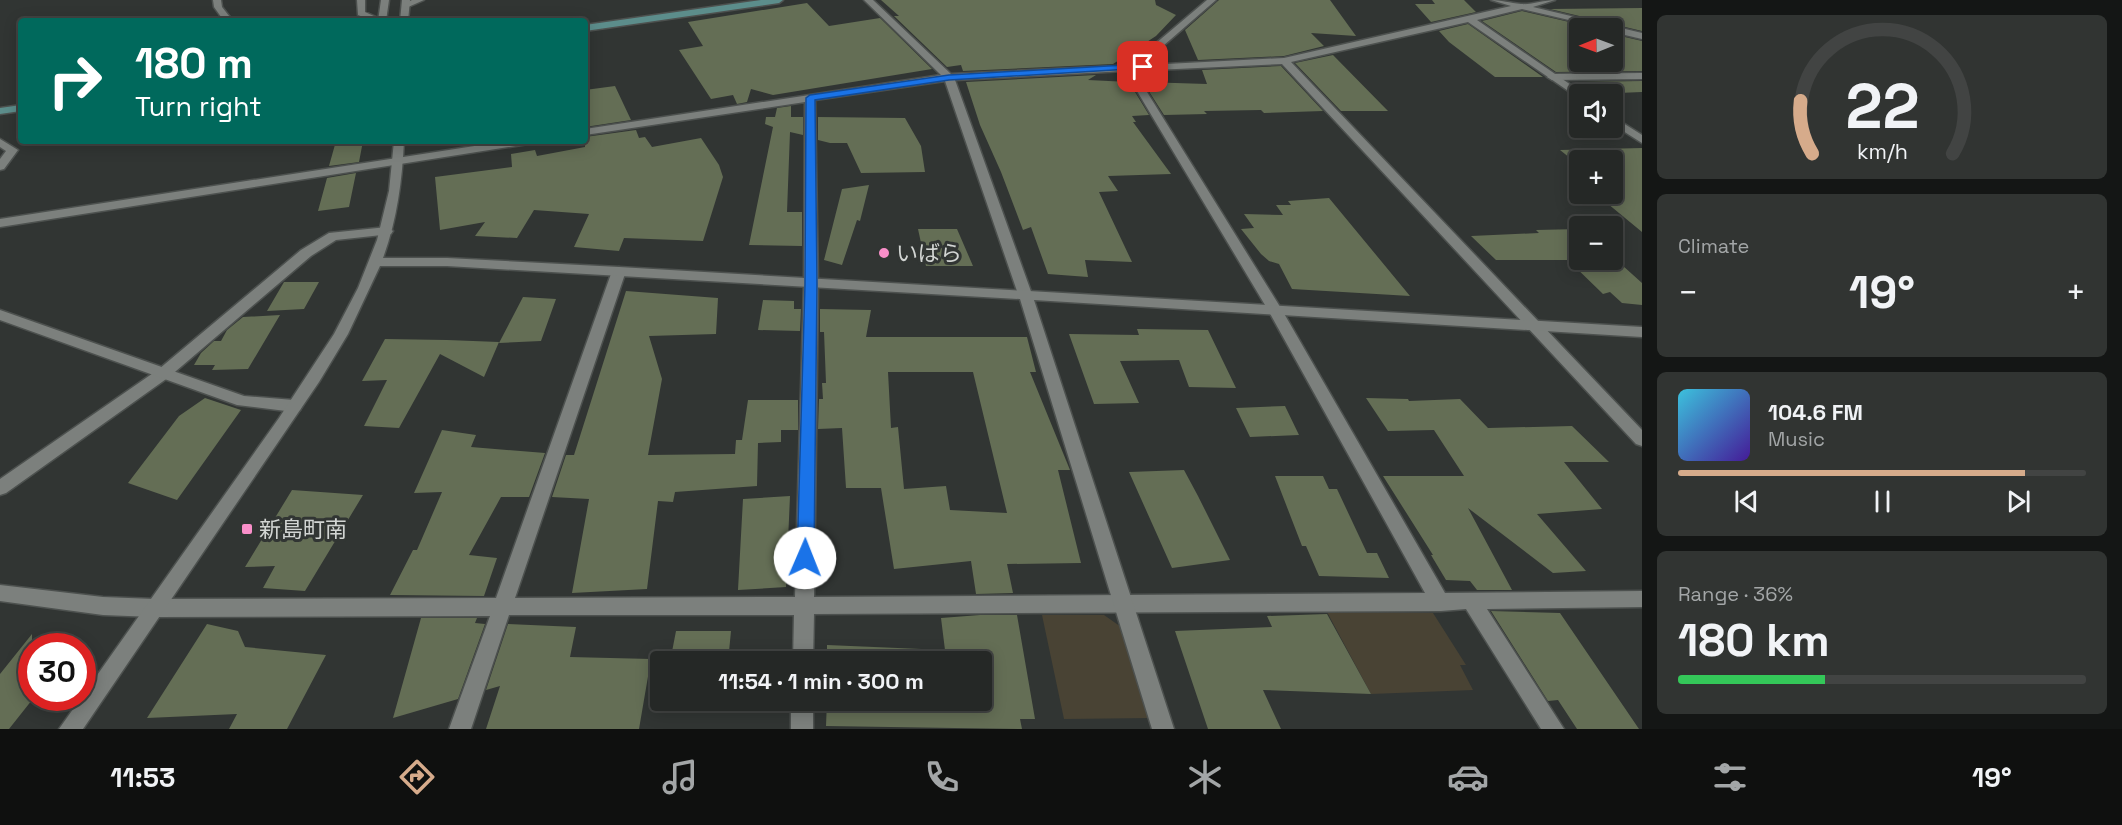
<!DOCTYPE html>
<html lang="en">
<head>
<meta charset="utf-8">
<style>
	:root { --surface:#252826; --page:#313432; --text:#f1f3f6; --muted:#a3a6a7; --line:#424443; --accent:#d6ab8b }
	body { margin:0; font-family:"Space Grotesk","Noto Sans JP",sans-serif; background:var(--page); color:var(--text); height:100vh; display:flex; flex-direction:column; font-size:22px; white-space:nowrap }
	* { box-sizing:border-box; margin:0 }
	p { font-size:20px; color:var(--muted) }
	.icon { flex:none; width:33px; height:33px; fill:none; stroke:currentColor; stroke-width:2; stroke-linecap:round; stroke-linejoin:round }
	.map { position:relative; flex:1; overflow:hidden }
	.details { display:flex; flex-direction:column; gap:15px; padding:15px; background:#141615; width:480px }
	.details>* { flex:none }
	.hud { position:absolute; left:18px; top:18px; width:570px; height:126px; border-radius:6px; box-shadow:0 3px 15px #0003,0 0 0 2px var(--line); background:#00695c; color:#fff; overflow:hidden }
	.needle { width:39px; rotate:269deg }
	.fabs { position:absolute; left:1569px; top:18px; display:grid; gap:12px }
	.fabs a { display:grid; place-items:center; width:54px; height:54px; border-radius:6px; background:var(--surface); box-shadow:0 3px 15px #0003,0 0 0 2px var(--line); font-size:30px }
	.speed { position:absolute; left:18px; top:633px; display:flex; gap:12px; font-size:30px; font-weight:700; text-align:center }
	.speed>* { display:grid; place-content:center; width:78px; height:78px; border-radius:50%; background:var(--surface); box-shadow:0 3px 15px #0003,0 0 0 2px var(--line); line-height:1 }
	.speed .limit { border:9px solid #d22; background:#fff; color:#111 }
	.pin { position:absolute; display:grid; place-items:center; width:51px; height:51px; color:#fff; margin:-26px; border-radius:12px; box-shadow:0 3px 9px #0006 }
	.me { position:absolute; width:66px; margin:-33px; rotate:1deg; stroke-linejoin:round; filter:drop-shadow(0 0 4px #0008) }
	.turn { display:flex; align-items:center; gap:21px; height:126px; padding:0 18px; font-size:27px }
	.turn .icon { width:78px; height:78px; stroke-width:2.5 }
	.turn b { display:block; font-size:42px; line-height:51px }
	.big { font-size:45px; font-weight:800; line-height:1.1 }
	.details .tile { flex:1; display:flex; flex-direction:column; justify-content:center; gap:9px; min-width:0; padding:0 21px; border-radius:9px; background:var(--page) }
	.details .dial { align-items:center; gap:0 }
	.dial svg { height:156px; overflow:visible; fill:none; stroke:var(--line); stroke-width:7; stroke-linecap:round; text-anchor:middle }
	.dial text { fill:var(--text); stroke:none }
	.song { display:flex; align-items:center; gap:18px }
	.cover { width:72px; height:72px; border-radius:9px; background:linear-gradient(135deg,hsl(190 70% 55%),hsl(260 70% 35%)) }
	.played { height:6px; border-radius:3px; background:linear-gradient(90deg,var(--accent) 85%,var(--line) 85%) }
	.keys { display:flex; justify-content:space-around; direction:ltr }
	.heat { display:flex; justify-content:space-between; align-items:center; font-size:33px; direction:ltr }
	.charge { height:9px; border-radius:4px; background:linear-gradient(90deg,#34c759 36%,var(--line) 0) }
	.trip { position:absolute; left:650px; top:651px; width:342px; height:60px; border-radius:6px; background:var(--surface); box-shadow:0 3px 15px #0003,0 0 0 2px var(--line); font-weight:800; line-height:60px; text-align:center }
	.dock { display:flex; height:96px; justify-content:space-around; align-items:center; background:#0f100f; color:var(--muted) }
	.dock .icon { width:42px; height:42px }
	.dock .active { color:var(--accent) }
	.dock b { font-size:27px; color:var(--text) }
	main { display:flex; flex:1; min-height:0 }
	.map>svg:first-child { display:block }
	.green { fill:#494334 }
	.building { fill:#646e55; fill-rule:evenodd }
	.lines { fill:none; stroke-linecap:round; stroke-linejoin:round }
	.service-casing { stroke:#4d514f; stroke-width:3 }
	.minor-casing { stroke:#4d514f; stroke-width:3 }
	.tertiary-casing { stroke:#4d514f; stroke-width:3 }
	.secondary-casing { stroke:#4d514f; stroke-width:3 }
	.service { fill:#7c807d; fill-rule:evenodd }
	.minor { fill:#7c807d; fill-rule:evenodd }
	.tertiary { fill:#7c807d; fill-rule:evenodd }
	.secondary { fill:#5c8d8b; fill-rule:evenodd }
	.route { fill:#1a73e8; stroke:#114b97; stroke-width:1.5 }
	.poi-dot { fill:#f98fc9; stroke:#313533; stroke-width:2 }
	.labels { text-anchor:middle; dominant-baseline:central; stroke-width:6; stroke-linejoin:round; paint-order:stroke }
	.poi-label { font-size:22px; fill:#d2d5d3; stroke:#313533; text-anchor:start }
</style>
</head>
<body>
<main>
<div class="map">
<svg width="1642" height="729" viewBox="0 0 1642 729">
	<rect width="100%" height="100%" fill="#313533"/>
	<path class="green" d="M 1327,612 L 1433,613 L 1466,665 L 1460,665 L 1473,690 L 1371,694 Z
		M 1042,615 L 1104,615 L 1124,629 L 1151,718 L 1064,719 Z"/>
	<path class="building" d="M 881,0 L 1155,0 L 1156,5 L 1176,15 L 1156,36 L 1113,64 L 963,71 L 961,65 L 947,67 L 894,16 L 899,16 Z
		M 1219,0 L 1330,0 L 1356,36 L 1311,33 L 1324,46 L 1284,56 L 1198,60 L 1185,30 Z
		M 1432,0 L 1464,0 L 1476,12 L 1431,22 L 1415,4 L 1435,4 Z
		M 807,3 L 829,26 L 880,18 L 932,69 L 773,95 L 751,89 L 747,102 L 737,104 L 733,95 L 711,99 L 679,50 L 703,46 L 688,22 Z
		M 1642,8 L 1642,31 L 1550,9 Z
		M 1522,11 L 1595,28 L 1580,28 L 1580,62 L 1612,62 L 1612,34 L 1642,41 L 1642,71 L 1556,72 L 1482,21 Z
		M 1468,24 L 1543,77 L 1495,77 L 1449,42 L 1439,31 Z
		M 1333,55 L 1388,111 L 1341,111 L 1295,63 Z
		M 1281,66 L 1323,111 L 1264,113 L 1261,110 L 1204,111 L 1207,114 L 1164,115 L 1143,82 L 1207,84 L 1202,70 Z
		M 1096,75 L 1088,80 L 1129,82 L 1149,115 L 1132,116 L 1136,122 L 1133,122 L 1171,174 L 1108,176 L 1118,191 L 1099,192 L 1132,262 L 1085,260 L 1088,277 L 1048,274 L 1031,227 L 1023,230 L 1001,172 L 980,125 L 966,82 Z
		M 1642,81 L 1642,92 L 1595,94 L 1578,82 Z
		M 615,86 L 631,120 L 585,127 L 585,90 Z
		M 791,106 L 791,117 L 803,117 L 803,135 L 790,132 L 787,212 L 802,212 L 802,246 L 749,245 L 773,127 L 765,124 L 766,117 L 775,117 L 777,108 Z
		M 818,117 L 905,118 L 921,146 L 925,172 L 861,173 L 847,143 L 830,143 L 818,140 Z
		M 636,130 L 639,138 L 645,137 L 652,147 L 701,138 L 719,165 L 723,177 L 703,241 L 624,238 L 619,251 L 574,247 L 589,214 L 534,210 L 517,238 L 475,236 L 485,222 L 440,230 L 435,177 L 512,167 L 511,154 L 535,150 L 537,156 L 585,147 L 585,137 Z
		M 336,141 L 363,141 L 359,162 L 329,166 Z
		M 1642,148 L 1642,232 L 1596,194 L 1614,194 L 1612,160 L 1580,160 L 1580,166 L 1560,150 Z
		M 356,173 L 349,207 L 318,211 L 327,178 Z
		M 869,185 L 860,221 L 857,220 L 842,265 L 824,260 L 842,189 Z
		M 1329,198 L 1410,296 L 1292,289 L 1279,264 L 1269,261 L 1261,254 L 1241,229 L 1254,228 L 1244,214 L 1283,215 L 1276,205 L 1291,205 L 1288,201 Z
		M 918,229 L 957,229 L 973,266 L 926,266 Z
		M 1580,229 L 1580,260 L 1612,260 L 1612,256 L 1642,283 L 1642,305 L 1622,303 L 1610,292 L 1603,294 L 1568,260 L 1496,260 L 1471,236 L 1539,233 L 1536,230 Z
		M 284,282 L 319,282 L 304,309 L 267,311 Z
		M 626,291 L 718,298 L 716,334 L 649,336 L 662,379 L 648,455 L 735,454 L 736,440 L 742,440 L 748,400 L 798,400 L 798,430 L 781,430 L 781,442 L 758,443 L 757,486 L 675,492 L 673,502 L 658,501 L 647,589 L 572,593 L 589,499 L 552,497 L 566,455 L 574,455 Z
		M 523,297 L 556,299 L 541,341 L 499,343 Z
		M 763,300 L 794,301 L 794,309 L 801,309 L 800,331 L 758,330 Z
		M 820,309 L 871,310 L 866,337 L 1027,337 L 1036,372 L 1030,372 L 1070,470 L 1058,470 L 1081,563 L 1007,564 L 1013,593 L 976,594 L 971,561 L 894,569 L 881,488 L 846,488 L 842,428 L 818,429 L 819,399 L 823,399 L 822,383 L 826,383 L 824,332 L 820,332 ZM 888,372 L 973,372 L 1007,513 L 950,510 L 946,486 L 904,489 L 898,427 L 891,428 Z
		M 280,315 L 248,369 L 212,370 L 215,365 L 194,365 L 201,353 L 214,341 L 221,341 L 227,330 L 243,317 Z
		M 1137,329 L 1208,330 L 1236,388 L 1189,387 L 1179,360 L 1120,361 L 1139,403 L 1094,404 L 1069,334 L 1139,335 Z
		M 385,339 L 447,340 L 499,342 L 484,377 L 440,354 L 399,428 L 364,426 L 387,380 L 362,381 Z
		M 205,398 L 241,410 L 177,500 L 128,483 L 179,416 Z
		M 1366,398 L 1408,399 L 1409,401 L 1460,399 L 1488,428 L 1572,426 L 1609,462 L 1564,462 L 1602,509 L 1537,514 L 1586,571 L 1553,573 L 1468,508 L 1512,590 L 1477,590 L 1470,581 L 1446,580 L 1431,555 L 1433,555 L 1383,476 L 1464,476 L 1434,430 L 1388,431 Z
		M 1285,406 L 1299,435 L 1250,437 L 1236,408 Z
		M 442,430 L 476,435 L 471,447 L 545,453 L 529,497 L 501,497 L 469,555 L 497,558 L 484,596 L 390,595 L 413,550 L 417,550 L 442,492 L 414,493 Z
		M 1184,470 L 1198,496 L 1230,560 L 1172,568 L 1129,472 Z
		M 1275,476 L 1323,476 L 1329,489 L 1337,489 L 1367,553 L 1377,553 L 1389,578 L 1319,576 L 1306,546 L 1302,546 Z
		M 292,490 L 363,495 L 305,591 L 263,588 L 275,566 L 245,567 Z
		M 790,496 L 786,587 L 738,590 L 743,499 Z
		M 1491,611 L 1560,613 L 1639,729 L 1577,729 L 1558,700 L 1548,701 Z
		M 1327,614 L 1371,694 L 1263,690 L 1281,729 L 1208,729 L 1175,631 L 1272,627 L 1267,616 Z
		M 980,615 L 1017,615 L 1035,719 L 1020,719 L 1022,729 L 826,726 L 827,700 L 981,700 L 981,662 L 827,662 L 827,645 L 945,650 L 941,618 Z
		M 421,618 L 477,618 L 475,623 L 485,624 L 458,699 L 393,718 Z
		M 207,624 L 238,631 L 245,647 L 326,655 L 287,729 L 229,729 L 237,714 L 147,718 Z
		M 508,624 L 576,627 L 570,657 L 651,659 L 639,729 L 486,729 L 500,686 L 486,690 Z
		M 676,631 L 731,631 L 728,662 L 670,662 Z
		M 32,634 L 32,700 L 9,729 L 0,729 L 0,674 Z"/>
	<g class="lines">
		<g class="service-casing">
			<path id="service" d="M 213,0 L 221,0 L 222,7 L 233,21 L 224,21 L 214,7 Z
				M 1642,73 L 1642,79 L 1552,80 L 1547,77 L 1552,74 Z
				M 0,139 L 18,150 L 4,169 L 0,170 L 0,159 L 6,151 L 0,147 Z
				M 387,227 L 393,231 L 391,234 L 336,240 L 311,256 L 169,377 L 6,493 L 0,495 L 0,479 L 159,369 L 301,250 L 329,233 Z"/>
		</g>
		<g class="minor-casing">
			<path id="minor" d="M 357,0 L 365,0 L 365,12 L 385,21 L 373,21 L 358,15 Z
				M 412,0 L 424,0 L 406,8 L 402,5 Z
				M 864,0 L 873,0 L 951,74 L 1138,65 L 1137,61 L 1142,55 L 1207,0 L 1216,0 L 1148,59 L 1147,65 L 1284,58 L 1511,6 L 1491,0 C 1501,0 1510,3 1521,4 C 1531,5 1544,0 1555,0 L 1533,7 L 1642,33 L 1642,39 L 1612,32 L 1612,28 L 1603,28 L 1522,9 L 1477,20 L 1584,94 L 1580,94 L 1580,99 L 1468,22 L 1291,62 L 1642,430 L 1642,446 L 1636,444 L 1282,64 L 1134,71 L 1282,310 L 1445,593 L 1642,591 L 1642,607 L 1487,609 L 1564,729 L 1541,729 L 1466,609 L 1441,611 L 814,614 L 813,662 L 793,662 L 794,615 L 509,615 L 471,729 L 449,729 L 490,616 L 154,617 L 103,615 L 0,601 L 0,585 L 103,597 L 154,599 L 496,598 L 612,271 L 619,267 L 626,271 L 515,598 L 795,597 L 804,284 L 805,102 L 585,135 L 585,129 L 941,75 ZM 1125,71 L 1268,310 L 1425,593 L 814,597 L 818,284 L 815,100 L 945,81 L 1019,297 L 1026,301 L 1033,297 L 955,80 Z
				M 1612,116 L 1642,135 L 1642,143 L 1612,124 Z
				M 507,141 L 533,141 L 528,144 L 0,227 L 0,219 Z
				M 0,310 L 244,396 L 294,400 L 300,402 L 302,406 L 300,410 L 294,412 L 237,405 L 0,320 Z
				M 791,700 L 813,700 L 813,729 L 791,729 Z"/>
		</g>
		<g class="tertiary-casing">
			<path id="tertiary" d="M 381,0 L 389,0 L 386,21 L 378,21 Z
				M 402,0 L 410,0 L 408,21 L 400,21 Z
				M 394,141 L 404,141 C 402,182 397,220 383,258 L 447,258 L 619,267 L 1642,327 L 1642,337 L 1034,300 L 1174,729 L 1152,729 L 1020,299 L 447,266 L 380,266 L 348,334 L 319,382 L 83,729 L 59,729 L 279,418 L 334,334 L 358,288 L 377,240 L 389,191 Z"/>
		</g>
		<g class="secondary-casing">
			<path id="secondary" d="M 761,0 L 783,0 L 779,3 L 585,31 L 585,25 Z
				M 21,105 L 21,111 L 0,114 L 0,108 Z"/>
		</g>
		<use href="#service" class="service"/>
		<use href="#minor" class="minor"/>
		<use href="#tertiary" class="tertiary"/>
		<use href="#secondary" class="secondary"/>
	</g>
	<path class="route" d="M 1143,64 L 1147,67 L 1146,68 L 949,80 L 815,100 L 817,284 L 814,558 L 811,563 L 805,565 L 799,563 L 797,558 L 805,284 L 806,98 L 810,95 L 949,75 Z"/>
	<g class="poi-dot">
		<circle cx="884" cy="253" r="6"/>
		<rect x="241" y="523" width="12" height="12" rx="3"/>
	</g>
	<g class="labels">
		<g class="poi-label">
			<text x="896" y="253">いばら</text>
			<text x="259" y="529">新島町南</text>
		</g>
	</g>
</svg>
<div class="fabs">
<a><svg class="needle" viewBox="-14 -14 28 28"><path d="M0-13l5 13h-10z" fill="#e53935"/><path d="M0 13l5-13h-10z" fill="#a3a6a7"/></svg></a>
<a><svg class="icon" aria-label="sound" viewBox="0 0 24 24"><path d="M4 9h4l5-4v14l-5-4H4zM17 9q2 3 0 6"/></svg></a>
<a>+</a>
<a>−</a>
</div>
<div class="speed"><div class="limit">30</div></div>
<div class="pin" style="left:1143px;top:67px;background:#d93025"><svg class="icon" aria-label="arrive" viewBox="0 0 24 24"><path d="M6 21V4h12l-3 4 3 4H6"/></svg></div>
<svg class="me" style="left:805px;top:558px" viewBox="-20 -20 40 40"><circle r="19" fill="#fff"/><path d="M0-13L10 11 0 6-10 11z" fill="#1a73e8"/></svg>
<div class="trip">11:54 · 1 min · 300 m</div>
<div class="hud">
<div class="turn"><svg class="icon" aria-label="right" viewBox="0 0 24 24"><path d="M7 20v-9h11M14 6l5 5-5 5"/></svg><div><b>180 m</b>Turn right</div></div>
</div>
</div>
<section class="details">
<div class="tile dial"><svg viewBox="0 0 100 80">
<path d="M14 69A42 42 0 1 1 86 69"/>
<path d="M14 69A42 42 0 0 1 8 42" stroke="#d6ab8b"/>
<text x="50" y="56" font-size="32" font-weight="700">22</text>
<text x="50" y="72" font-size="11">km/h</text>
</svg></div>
<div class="tile"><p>Climate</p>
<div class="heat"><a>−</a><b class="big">19°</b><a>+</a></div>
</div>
<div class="tile">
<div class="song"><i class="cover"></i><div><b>104.6 FM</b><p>Music</p></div></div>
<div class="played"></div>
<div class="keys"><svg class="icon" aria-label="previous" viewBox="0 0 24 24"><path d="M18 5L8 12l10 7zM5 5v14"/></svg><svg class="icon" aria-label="pause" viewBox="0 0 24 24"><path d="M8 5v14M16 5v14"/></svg><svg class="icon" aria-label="next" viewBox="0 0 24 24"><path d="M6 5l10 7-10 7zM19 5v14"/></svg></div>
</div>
<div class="tile"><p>Range · 36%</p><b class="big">180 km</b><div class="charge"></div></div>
</section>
</main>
<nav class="dock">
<b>11:53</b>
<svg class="icon active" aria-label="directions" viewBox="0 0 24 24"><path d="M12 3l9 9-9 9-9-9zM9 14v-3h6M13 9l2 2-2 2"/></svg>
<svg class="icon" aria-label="music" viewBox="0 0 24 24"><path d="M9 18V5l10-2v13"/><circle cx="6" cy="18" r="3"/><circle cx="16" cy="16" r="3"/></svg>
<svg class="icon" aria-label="phone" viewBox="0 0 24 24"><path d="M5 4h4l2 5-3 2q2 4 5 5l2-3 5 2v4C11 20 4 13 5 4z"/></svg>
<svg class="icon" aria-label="climate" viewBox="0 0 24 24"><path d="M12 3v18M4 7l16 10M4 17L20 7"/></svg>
<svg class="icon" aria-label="car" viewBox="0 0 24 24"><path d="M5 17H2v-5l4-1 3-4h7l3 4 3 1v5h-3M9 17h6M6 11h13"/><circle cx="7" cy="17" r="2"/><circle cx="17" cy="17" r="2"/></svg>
<svg class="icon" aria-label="filters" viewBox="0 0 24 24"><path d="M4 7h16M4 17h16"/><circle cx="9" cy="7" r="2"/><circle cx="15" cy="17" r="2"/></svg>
<b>19°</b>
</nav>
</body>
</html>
